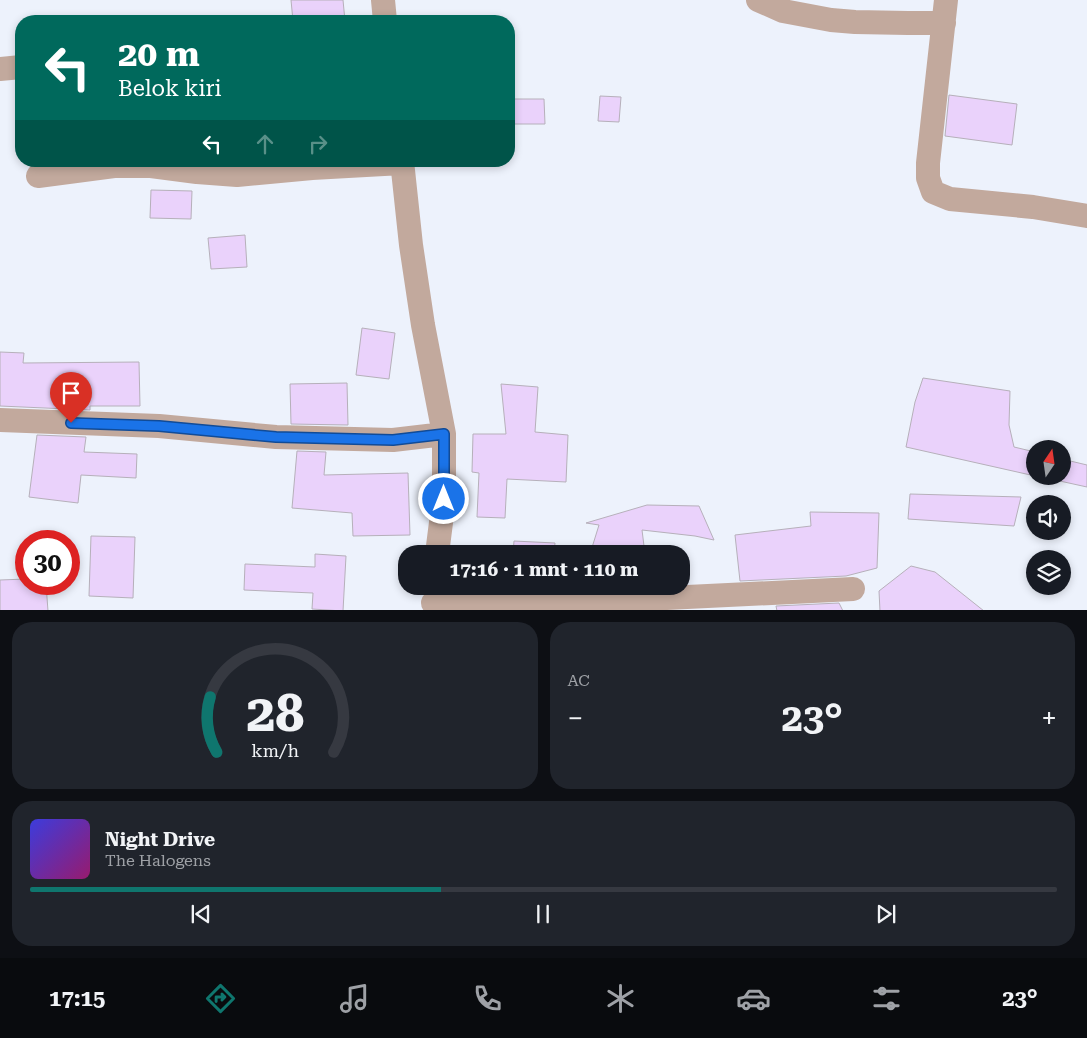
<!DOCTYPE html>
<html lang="id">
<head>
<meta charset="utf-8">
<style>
	:root { --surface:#171b24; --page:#20242c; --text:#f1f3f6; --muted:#9ea1a6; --line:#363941; --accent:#0f766e }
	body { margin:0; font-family:"Roboto Serif",serif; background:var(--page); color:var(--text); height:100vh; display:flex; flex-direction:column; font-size:19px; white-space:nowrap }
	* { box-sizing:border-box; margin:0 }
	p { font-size:16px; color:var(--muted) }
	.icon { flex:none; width:28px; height:28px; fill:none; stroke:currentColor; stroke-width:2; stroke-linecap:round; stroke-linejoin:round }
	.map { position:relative; height:610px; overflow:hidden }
	.panel { display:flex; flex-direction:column; gap:12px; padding:12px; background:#0d0f14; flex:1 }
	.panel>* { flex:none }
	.guide { position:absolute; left:15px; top:15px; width:500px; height:152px; border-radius:20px; box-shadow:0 2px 8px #0003; background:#00695c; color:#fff; overflow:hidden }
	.needle { width:32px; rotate:13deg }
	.tools { position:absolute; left:1026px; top:440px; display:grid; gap:10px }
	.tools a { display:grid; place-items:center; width:45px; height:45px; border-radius:50%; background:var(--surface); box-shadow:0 2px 8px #0003; font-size:25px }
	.speed { position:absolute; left:15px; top:530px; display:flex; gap:10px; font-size:25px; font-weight:700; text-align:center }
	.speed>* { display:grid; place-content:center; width:65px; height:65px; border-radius:50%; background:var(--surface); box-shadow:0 2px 8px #0003; line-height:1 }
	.speed .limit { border:8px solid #d22; background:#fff; color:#111 }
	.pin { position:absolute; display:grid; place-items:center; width:42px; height:42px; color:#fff; margin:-51px -21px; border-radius:50% 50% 50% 0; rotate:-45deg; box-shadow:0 0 5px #0007 }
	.pin .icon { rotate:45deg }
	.me { position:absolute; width:55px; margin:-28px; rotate:0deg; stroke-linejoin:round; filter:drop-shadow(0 0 4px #0008) }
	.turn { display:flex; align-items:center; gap:18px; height:105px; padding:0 20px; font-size:22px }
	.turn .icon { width:65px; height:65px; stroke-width:2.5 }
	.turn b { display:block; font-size:35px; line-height:42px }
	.lanes { display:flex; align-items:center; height:48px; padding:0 20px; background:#0003; justify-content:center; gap:25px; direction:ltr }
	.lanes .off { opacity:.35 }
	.big { font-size:38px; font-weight:700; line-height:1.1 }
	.panel .tile { flex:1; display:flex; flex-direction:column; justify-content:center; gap:8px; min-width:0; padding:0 18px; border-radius:20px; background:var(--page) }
	.panel .dial { align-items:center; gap:0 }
	.dial svg { height:130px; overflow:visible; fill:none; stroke:var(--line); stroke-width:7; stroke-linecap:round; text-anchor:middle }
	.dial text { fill:var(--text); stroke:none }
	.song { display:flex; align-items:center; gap:15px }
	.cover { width:60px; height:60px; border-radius:8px; background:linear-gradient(135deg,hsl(240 70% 55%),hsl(320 70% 35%)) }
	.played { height:5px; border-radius:2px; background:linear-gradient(90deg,var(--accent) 40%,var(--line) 40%) }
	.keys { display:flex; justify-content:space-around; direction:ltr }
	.heat { display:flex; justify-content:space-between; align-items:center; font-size:28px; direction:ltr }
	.panel .tiles { flex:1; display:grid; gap:12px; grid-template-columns:1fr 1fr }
	.tile:last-child { grid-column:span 2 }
	.trip { position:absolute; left:398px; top:545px; width:292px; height:50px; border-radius:20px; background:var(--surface); box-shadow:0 2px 8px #0003; font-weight:700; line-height:50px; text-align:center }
	.tab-bar { display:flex; height:80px; justify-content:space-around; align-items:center; background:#090b0e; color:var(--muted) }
	.tab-bar .icon { width:35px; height:35px }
	.tab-bar .selected { color:var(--accent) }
	.tab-bar b { font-size:22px; color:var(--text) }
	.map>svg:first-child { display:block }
	.building { fill:#ead2fb; stroke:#b6b0ba }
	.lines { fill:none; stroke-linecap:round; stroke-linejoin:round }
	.minor { stroke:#c2a99d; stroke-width:24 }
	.route-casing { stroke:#114b97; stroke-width:12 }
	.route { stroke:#1a73e8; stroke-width:9 }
</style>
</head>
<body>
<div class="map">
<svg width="1087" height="611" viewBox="0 0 1087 611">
	<rect width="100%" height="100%" fill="#edf2fc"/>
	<path class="building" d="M 291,0 L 343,0 L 345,21 L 293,21 Z
		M 949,95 L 1017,104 L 1012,145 L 945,136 Z
		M 600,96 L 621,97 L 619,122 L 598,121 Z
		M 509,99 L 544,99 L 545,124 L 509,124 Z
		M 151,190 L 192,191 L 191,219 L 150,218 Z
		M 245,235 L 247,267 L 211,269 L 208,238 Z
		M 362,328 L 395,333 L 389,379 L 356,375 Z
		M 0,352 L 24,353 L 23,363 L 139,362 L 140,406 L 90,406 L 90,410 L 0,406 Z
		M 923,378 L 1010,391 L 1009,425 L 1014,447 L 1035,452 L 1035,476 L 906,447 L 915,402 Z
		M 347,383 L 348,425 L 291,424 L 290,384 Z
		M 501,384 L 538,387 L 535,432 L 568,435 L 566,482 L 507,479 L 505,518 L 477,517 L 479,473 L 472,472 L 473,434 L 506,434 Z
		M 37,435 L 86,437 L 84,452 L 137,454 L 136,478 L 81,475 L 78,503 L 29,497 Z
		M 297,451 L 326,452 L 324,475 L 408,473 L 410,535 L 353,536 L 352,513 L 292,508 Z
		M 1062,459 L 1087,465 L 1087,487 L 1037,476 L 1062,476 Z
		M 910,494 L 1021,497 L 1014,526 L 908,519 Z
		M 647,505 L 699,506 L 714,540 L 695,536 L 642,530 L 645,554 L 590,554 L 599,525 L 586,523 Z
		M 810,512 L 879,513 L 877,568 L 846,576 L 740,581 L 735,535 L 811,526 Z
		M 91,536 L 135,537 L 133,598 L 89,596 Z
		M 514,541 L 555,543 L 554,554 L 513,554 Z
		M 315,554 L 346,556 L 343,611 L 312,609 L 313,593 L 244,590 L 245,564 L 315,567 Z
		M 911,566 L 935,572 L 984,611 L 880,611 L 879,591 Z
		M 26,579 L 26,584 L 46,584 L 48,611 L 0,611 L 0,580 Z
		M 512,586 L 553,586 L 553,588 L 512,589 Z
		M 839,603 L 843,611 L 777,611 L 776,606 Z"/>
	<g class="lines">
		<path class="minor" d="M 383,0 L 385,21
			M 758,0 L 783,11 L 831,20 L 855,22 L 908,23 L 944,23
			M 946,0 L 928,163 L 928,178 L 933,192 L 950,199 L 1033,207 L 1087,216
			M 0,69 L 21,67
			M 402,161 L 411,245 L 423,325 L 444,434 L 444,499 L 437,554
			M 38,176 L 114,166 L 151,166 L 197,172 L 237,175 L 312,168 L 402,163
			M 0,420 L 159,426 L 276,437 L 393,440 L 444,434
			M 433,603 L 584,602 L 853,589"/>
	</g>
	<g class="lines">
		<g class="route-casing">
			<path id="route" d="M 71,423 L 159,426 L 276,437 L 393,440 L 444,434 L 444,499"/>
		</g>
		<use href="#route" class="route"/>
	</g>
</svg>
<div class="tools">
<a><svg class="needle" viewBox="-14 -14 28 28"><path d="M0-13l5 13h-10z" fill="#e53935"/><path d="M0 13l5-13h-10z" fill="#9ea1a6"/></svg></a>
<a><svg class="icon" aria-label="sound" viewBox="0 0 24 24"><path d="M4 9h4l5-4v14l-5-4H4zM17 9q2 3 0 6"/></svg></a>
<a><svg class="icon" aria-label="layers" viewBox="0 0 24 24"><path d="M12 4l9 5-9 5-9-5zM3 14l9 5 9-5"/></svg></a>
</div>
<div class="speed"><div class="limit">30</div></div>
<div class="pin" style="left:71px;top:423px;background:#d93025"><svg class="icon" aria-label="arrive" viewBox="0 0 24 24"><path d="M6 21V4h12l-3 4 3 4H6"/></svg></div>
<svg class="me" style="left:444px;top:499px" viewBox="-20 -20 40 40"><circle r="17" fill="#1a73e8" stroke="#fff" stroke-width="3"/><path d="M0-11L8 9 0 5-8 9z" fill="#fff"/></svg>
<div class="trip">17:16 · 1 mnt · 110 m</div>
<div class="guide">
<div class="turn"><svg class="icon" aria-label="left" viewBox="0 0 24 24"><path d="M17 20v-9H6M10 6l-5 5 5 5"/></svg><div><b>20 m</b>Belok kiri</div></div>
<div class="lanes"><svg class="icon" aria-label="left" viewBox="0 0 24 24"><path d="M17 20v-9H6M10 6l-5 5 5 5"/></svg><svg class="icon off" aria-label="ahead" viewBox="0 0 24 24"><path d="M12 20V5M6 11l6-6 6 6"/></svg><svg class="icon off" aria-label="right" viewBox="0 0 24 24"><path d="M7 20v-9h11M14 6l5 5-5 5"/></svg></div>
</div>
</div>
<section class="panel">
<div class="tiles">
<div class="tile dial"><svg viewBox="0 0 100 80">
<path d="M14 69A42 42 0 1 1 86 69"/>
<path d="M14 69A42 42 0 0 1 10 35" stroke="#0f766e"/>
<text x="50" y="56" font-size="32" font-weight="700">28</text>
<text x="50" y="72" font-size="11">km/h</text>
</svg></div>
<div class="tile"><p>AC</p>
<div class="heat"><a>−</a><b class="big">23°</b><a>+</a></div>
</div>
<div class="tile">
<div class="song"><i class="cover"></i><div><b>Night Drive</b><p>The Halogens</p></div></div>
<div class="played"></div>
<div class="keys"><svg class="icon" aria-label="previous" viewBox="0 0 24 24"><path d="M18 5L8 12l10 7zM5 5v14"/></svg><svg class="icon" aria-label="pause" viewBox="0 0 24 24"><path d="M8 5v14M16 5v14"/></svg><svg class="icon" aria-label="next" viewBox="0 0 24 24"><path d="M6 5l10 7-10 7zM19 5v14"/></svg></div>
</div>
</div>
</section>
<nav class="tab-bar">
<b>17:15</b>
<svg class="icon selected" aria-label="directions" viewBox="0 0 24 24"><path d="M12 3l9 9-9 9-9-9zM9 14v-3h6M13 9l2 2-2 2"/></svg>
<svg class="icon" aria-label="music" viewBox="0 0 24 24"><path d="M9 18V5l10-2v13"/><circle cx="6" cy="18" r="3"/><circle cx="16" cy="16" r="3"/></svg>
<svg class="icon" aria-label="phone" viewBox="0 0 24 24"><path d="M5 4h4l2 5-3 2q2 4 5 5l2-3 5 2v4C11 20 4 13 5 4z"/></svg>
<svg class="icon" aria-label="climate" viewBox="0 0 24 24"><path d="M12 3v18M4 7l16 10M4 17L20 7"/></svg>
<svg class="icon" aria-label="car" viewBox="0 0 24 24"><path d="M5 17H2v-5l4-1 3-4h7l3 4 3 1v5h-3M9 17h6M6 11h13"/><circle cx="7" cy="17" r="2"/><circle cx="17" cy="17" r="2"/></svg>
<svg class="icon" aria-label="filters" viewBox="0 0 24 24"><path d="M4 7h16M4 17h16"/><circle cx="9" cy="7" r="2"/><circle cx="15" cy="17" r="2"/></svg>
<b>23°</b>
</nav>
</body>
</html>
